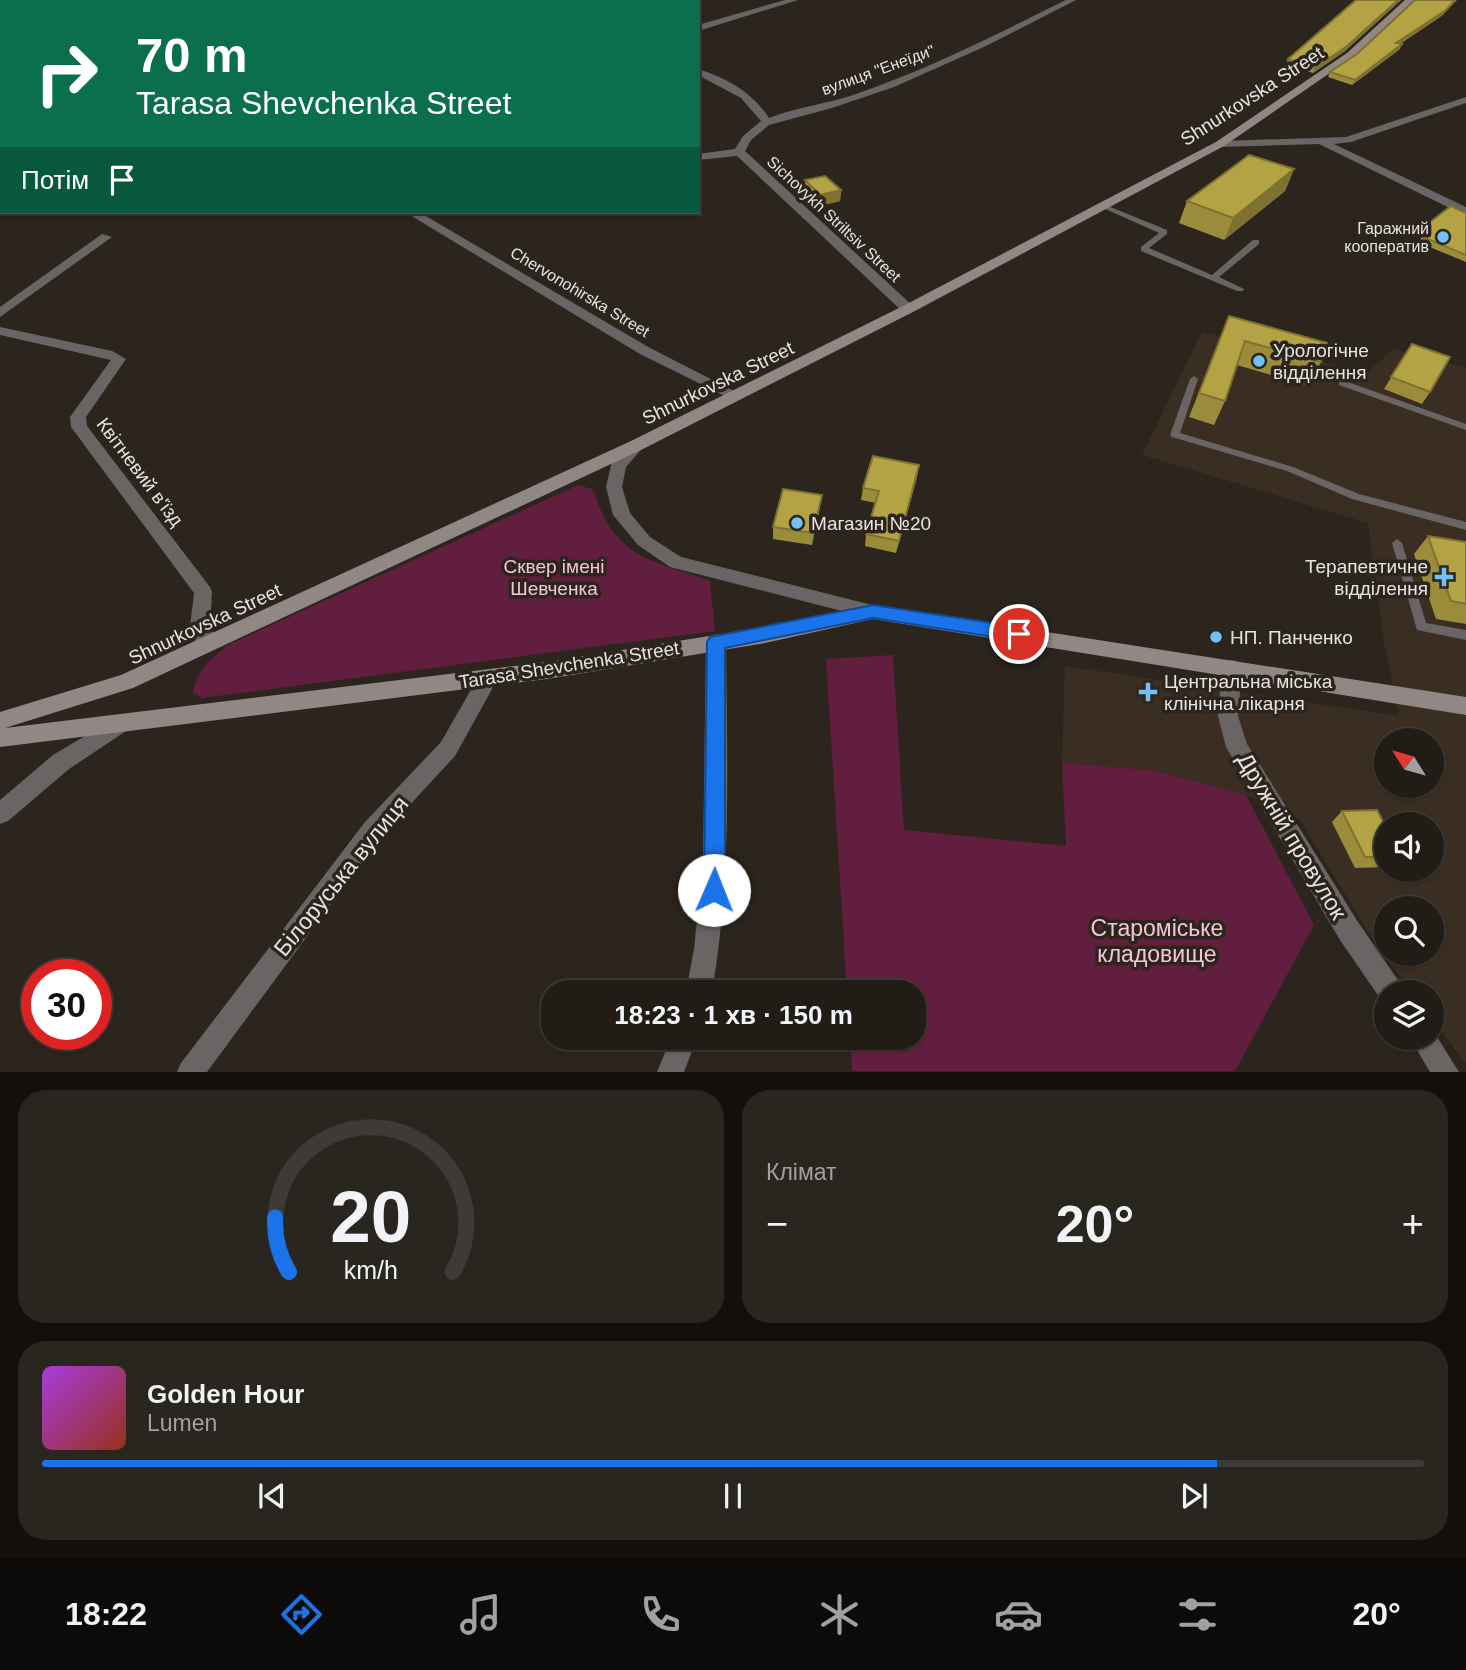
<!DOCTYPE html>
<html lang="uk">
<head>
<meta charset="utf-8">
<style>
	:root { --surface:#211c16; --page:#29251f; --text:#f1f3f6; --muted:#a2a1a1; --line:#3e3a35; --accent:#1a73e8 }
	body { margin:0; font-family:Helvetica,sans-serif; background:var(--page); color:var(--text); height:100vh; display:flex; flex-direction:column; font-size:26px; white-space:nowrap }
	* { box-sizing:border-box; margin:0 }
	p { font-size:23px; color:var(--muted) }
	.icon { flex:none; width:38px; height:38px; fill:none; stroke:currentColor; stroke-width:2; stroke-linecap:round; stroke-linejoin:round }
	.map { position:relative; height:1072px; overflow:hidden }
	.side { display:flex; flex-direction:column; gap:18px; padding:18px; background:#120f0c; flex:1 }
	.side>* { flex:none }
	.banner { position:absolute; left:0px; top:0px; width:700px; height:214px; box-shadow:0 2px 5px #0004,0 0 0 2px var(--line); background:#0b6e4f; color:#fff; overflow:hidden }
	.needle { width:46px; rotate:307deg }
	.buttons { position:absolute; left:1374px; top:728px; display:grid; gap:14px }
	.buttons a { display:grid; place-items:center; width:70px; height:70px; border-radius:50%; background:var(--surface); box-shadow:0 2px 5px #0004,0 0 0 2px var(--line); font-size:35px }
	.speed { position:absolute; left:21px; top:959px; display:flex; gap:14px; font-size:35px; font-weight:700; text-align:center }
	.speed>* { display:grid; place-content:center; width:91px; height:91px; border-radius:50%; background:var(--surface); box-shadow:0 2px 5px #0004,0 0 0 2px var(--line); line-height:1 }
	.speed .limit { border:10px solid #d22; background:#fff; color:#111 }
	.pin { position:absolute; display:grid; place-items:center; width:60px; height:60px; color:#fff; margin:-30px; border:4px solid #fff; border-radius:50%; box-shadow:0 2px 7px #0007 }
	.me { position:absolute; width:77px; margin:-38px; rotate:1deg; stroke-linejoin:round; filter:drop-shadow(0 0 5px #0008) }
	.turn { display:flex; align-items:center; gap:24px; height:147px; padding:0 21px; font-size:32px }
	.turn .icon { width:91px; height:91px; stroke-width:2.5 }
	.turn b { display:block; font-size:49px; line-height:60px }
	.then { display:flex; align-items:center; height:66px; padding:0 21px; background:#0003; gap:14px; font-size:26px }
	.big { font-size:52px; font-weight:600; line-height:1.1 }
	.side .card { flex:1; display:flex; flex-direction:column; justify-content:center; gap:10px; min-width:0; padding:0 24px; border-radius:28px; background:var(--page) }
	.side .dial { align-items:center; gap:0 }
	.dial svg { height:182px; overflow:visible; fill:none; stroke:var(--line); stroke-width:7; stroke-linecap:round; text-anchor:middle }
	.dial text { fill:var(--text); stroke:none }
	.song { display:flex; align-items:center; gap:21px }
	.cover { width:84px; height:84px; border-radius:10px; background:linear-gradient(135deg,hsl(280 70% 55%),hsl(10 70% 35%)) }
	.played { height:7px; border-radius:4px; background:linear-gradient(90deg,var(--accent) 85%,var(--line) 85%) }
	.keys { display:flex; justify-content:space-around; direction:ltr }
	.heat { display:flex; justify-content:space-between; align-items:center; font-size:38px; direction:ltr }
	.side .tiles { flex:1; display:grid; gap:18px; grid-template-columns:1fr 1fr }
	.card:last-child { grid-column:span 2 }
	.trip { position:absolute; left:541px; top:980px; width:385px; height:70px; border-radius:28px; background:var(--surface); box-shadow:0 2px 5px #0004,0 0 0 2px var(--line); font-weight:600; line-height:70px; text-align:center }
	.tab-bar { display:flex; height:112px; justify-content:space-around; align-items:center; background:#0d0b09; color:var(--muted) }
	.tab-bar .icon { width:49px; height:49px }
	.tab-bar .active { color:var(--accent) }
	.tab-bar b { font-size:32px; color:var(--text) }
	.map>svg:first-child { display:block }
	.built { fill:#3a2e23; fill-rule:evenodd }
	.green { fill:#621e3e }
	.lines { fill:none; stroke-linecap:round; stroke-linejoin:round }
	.lane { fill:#6a6564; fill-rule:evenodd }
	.street { fill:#6a6564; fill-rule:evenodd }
	.secondary { fill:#918886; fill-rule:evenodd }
	.wall { fill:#9b8c3b }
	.shaded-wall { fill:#7e7230 }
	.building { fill:#b4a345; stroke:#7e7230; stroke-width:2 }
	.route { fill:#1a73e8; stroke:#114b97; stroke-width:2 }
	.poi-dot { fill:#71c1f5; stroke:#2c251e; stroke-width:2.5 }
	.labels { text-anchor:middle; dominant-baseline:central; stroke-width:7; stroke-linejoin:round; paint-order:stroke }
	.far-street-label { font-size:16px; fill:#e8e3df; stroke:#2c251e }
	.far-poi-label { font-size:16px; fill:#e8e3df; stroke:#2c251e; text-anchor:end }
	.street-label { font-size:19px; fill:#e8e3df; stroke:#2c251e }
	.poi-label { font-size:19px; fill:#e8e3df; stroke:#2c251e; text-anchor:start }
	.park-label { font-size:19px; fill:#f3c4d5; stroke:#2c251e }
	.near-street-label { font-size:23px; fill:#e8e3df; stroke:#2c251e }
	.near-park-label { font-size:23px; fill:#f3c4d5; stroke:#2c251e }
</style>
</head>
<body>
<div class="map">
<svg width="1466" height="1072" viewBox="0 0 1466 1072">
	<rect width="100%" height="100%" fill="#2c251e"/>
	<path class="built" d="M 1202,332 L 1367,373 L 1393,349 L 1466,368 L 1466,1064 L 1432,1019 L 1432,992 L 1412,992 L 1378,948 L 1300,820 L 1246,795 L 1153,770 L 1062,763 L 1065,666 L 1399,716 L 1384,642 L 1368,523 L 1142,455 ZM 1386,740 L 1432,740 L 1432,786 L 1386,786 ZM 1386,824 L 1432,824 L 1432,870 L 1386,870 ZM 1386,908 L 1432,908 L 1432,954 L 1386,954 Z"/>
	<path class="green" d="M 578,485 L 592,489 C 597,499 600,510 605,519 C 627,561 670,566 710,581 L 715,631 L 202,698 L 193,693 C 196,671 211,658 228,645 Z
		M 893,655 L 904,830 L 1066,846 L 1062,763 L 1153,770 L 1246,795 L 1314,925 L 1235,1071 L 852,1071 L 850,1038 L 914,1038 L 914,992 L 847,992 L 826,659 Z"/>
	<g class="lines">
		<path class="lane" d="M 1103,204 L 1167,230 L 1167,234 L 1149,248 L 1212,275 L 1253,240 L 1259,240 L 1259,244 L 1219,277 L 1244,289 L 1243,291 L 1237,291 L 1141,251 L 1141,247 L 1159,233 L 1101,207 L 1099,206 Z
			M 1194,376 L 1198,379 L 1180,433 L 1293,467 L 1359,494 L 1466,522 L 1466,530 L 1352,499 L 1287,471 L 1172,437 L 1170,435 L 1190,379 Z
			M 1342,380 L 1466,424 L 1466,430 L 1339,385 L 1339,381 Z
			M 1397,539 L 1402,543 L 1426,623 L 1466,630 L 1466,640 L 1417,630 L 1392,543 Z"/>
		<path class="street" d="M 124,0 L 134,0 L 123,2 Z
			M 187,0 L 201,0 L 185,2 Z
			M 349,0 L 360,0 L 347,2 Z
			M 370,0 L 380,0 L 381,2 L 371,2 Z
			M 785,0 L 798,0 L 698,31 L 698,25 Z
			M 1066,0 L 1076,0 L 986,46 L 894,87 L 832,108 L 769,125 L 751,140 L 745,151 L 913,306 L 913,312 L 903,312 L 737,156 L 698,160 L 698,154 L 735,149 L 743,136 L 761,121 L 741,98 L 698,75 L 698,69 C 727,78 752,92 769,118 C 797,107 827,104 856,94 C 929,69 997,34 1066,0 Z
			M 0,58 L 2,58 L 2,64 L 0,64 Z
			M 1466,97 L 1466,103 L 1351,142 L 1334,144 L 1466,207 L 1466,216 L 1319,144 L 1220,147 L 1215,144 L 1220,141 L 1346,137 Z
			M 0,122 L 2,122 L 2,128 L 0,128 Z
			M 405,212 L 419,212 L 650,348 L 744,396 L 736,401 L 731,399 L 640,354 Z
			M 102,234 L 112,237 L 0,317 L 0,307 Z
			M 0,327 L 112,351 L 126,359 L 86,417 L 87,426 L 210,587 L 212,592 L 210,627 L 211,631 L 224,635 L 227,640 L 224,645 L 217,648 L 196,643 L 190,627 L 194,593 L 71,427 L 70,417 L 111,360 L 0,335 Z
			M 637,440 L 645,445 L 626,467 L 622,487 L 630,513 L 650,537 L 681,557 L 880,607 L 882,612 L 880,617 L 873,619 L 670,567 L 638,545 L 613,515 L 606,487 L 612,461 L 631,441 Z
			M 716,634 L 723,637 L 726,642 C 727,759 732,876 712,992 L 686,992 L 694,949 L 703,862 L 706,642 L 709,637 Z
			M 1232,660 L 1239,662 L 1242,668 L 1238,716 L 1247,744 L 1358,922 L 1400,983 L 1404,992 L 1386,992 L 1386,1003 L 1382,1001 L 1340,940 L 1226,747 L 1218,716 L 1222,668 L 1225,662 Z
			M 487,672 L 494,674 L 497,680 L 455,756 L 381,836 L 207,1072 L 177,1072 L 181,1063 L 365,822 L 441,742 L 480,674 Z
			M 122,714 L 129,717 L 132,723 L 129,729 L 69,769 L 8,821 L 0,824 L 0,800 L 53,755 Z
			M 1432,1029 L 1459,1072 L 1430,1072 L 1410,1038 L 1432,1038 Z
			M 671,1038 L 697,1038 L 684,1072 L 657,1072 Z"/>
		<path class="secondary" d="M 1405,0 L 1414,0 L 1353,57 L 1224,146 L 913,312 L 643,449 L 133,688 L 5,728 L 547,662 L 765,627 L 873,605 L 1466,697 L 1466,715 L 873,619 L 765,643 L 547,679 L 0,747 L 0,712 L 121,675 L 631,441 L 903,306 L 1216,142 L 1347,53 Z"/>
	</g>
	<path class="wall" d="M 1356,0 L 1401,0 L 1345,51 L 1313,73 L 1286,64 L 1288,59 Z
		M 1443,15 L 1400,44 L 1400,49 L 1352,85 L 1328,77 L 1330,72 Z
		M 1294,169 L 1285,191 L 1224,240 L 1179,223 L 1187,201 Z
		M 805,180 L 841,190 L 840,201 L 819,206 L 805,191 Z
		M 1466,213 L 1466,262 L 1420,243 L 1422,232 L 1425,226 Z
		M 1229,316 L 1321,362 L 1308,386 L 1237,365 L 1225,401 L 1214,425 L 1189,417 Z
		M 1412,344 L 1430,392 L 1422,404 L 1384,389 Z
		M 917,477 L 896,553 L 865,546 L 866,534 L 876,503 L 861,500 L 863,488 Z
		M 820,507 L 812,545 L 773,539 L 773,527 Z
		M 1428,536 L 1466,542 L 1466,624 L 1436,619 L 1414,554 Z
		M 1342,811 L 1386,827 L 1386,867 L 1355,868 L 1332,822 Z"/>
	<path class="shaded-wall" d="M 44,0 L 59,0 L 54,2 L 39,2 Z
		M 330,0 L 347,0 L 342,2 L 325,2 Z
		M 1398,0 L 1401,0 L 1345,51 L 1313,73 L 1315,68 Z
		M 1455,0 L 1457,0 L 1443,15 L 1394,48 L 1396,43 Z
		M 1402,44 L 1400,49 L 1352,85 L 1355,80 Z
		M 1294,169 L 1285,191 L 1224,240 L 1233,218 Z
		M 841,190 L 840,201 L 819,206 L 820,195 Z
		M 919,465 L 917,477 L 896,553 L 899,541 Z
		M 822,495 L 820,507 L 812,545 L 813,533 Z"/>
	<path class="building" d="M 2,0 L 44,0 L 39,2 L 2,2 L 2,15 L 0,15 L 0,3 L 1,4 Z
		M 256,0 L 330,0 L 325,2 L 258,2 Z
		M 1356,0 L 1398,0 L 1347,46 L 1315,68 L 1288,59 Z
		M 1415,0 L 1455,0 L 1446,10 L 1396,43 L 1402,44 L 1355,80 L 1330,72 L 1357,54 Z
		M 1249,155 L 1294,169 L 1233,218 L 1187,201 Z
		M 825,176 L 841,190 L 820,195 L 805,180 Z
		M 1451,206 L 1466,213 L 1466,255 L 1423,237 L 1425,226 Z
		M 1229,316 L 1327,343 L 1321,362 L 1245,341 L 1225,401 L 1199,393 Z
		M 1412,344 L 1450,357 L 1430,392 L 1391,377 Z
		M 873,456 L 919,465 L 899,541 L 866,534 L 879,491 L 863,488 Z
		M 783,489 L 822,495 L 813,533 L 773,527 Z
		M 1428,536 L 1466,542 L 1466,604 L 1451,601 Z
		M 1377,810 L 1386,827 L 1386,857 L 1365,857 L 1342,811 Z"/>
	<path class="route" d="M 873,605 L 1019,627 L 1028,634 L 1019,641 L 873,618 L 725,648 L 725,890 L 722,897 L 714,900 L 707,897 L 704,890 L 707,642 L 710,637 Z"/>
	<g class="poi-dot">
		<circle cx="1443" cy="237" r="7"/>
		<circle cx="1259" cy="361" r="7"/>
		<circle cx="797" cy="523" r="7"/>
		<path d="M1440.5 566.5h7v7h7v7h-7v7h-7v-7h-7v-7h7z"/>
		<circle cx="1216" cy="637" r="7"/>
		<path d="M1144.5 681.5h7v7h7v7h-7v7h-7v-7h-7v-7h7z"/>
	</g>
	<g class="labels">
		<g class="far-street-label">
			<text transform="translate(878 70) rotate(-20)">вулиця "Енеїди"</text>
			<text transform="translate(834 219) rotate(43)">Sichovykh Striltsiv Street</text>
			<text transform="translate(580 292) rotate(31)">Chervonohirska Street</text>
		</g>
		<g class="far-poi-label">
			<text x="1429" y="228">Гаражний<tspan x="1429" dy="18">кооператив</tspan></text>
		</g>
		<g class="street-label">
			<text transform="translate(1252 96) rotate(-33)">Shnurkovska Street</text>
			<text transform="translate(718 383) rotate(-26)">Shnurkovska Street</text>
			<text transform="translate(140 472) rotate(53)">Квітневий в'їзд</text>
			<text transform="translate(205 624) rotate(-25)">Shnurkovska Street</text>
			<text transform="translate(569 665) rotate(-9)">Tarasa Shevchenka Street</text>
		</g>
		<g class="poi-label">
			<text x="1273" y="350">Урологічне<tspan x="1273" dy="22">відділення</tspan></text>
			<text x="811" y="523">Магазин №20</text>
			<text x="1428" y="566" text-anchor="end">Терапевтичне<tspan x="1428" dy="22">відділення</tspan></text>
			<text x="1230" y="637">НП. Панченко</text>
			<text x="1164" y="681">Центральна міська<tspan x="1164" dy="22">клінічна лікарня</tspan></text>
		</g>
		<g class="park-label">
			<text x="554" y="566">Сквер імені<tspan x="554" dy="22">Шевченка</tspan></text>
		</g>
		<g class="near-street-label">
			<text transform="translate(1292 836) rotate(59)">Дружній провулок</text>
			<text transform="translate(341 876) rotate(-51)">Білоруська вулиця</text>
		</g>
		<g class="near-park-label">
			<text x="1157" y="928">Староміське<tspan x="1157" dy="26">кладовище</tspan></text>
		</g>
	</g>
</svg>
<div class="buttons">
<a><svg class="needle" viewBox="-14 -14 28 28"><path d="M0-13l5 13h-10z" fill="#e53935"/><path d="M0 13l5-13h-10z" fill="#a2a1a1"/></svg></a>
<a><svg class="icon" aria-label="sound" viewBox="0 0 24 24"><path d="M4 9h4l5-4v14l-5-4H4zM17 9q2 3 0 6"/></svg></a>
<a><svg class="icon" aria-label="search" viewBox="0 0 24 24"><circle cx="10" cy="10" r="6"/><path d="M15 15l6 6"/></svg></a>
<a><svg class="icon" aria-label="layers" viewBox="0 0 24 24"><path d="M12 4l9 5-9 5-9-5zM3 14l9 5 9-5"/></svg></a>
</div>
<div class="speed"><div class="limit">30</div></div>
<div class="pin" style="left:1019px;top:634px;background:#d93025"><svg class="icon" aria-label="arrive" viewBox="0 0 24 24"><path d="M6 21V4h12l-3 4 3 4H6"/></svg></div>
<svg class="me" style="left:714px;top:890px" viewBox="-20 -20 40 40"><circle r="19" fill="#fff"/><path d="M0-13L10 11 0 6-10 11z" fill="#1a73e8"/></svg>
<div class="trip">18:23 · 1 хв · 150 m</div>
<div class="banner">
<div class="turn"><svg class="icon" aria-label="right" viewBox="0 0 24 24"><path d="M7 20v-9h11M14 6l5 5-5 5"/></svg><div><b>70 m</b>Tarasa Shevchenka Street</div></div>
<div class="then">Потім<svg class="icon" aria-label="arrive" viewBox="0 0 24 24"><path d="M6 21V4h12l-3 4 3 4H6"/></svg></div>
</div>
</div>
<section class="side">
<div class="tiles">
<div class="card dial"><svg viewBox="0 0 100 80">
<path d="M14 69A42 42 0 1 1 86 69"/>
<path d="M14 69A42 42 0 0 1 8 45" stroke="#1a73e8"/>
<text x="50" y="56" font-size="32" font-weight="700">20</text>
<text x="50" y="72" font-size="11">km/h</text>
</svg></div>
<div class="card"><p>Клімат</p>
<div class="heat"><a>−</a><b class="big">20°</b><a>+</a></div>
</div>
<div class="card">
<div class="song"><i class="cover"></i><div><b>Golden Hour</b><p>Lumen</p></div></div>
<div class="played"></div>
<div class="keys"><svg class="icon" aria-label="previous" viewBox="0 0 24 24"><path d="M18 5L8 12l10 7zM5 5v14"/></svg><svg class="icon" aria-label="pause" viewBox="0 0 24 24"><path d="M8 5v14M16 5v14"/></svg><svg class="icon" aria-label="next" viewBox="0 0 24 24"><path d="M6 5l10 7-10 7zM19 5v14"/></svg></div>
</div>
</div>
</section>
<nav class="tab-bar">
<b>18:22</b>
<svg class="icon active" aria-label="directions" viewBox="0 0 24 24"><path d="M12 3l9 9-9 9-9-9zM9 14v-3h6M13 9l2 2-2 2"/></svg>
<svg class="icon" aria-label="music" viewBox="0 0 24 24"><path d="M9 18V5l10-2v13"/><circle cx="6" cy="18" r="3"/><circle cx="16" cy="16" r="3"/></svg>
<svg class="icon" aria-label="phone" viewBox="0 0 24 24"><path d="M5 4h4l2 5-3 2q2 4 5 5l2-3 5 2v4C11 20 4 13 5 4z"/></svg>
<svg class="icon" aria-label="climate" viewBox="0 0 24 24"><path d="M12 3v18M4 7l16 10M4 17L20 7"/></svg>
<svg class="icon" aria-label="car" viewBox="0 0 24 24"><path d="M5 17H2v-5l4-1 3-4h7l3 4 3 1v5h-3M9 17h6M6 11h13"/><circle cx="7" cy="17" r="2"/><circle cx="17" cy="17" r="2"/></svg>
<svg class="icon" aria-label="filters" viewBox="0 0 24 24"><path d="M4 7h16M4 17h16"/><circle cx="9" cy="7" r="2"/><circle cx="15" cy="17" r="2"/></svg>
<b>20°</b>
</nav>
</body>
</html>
